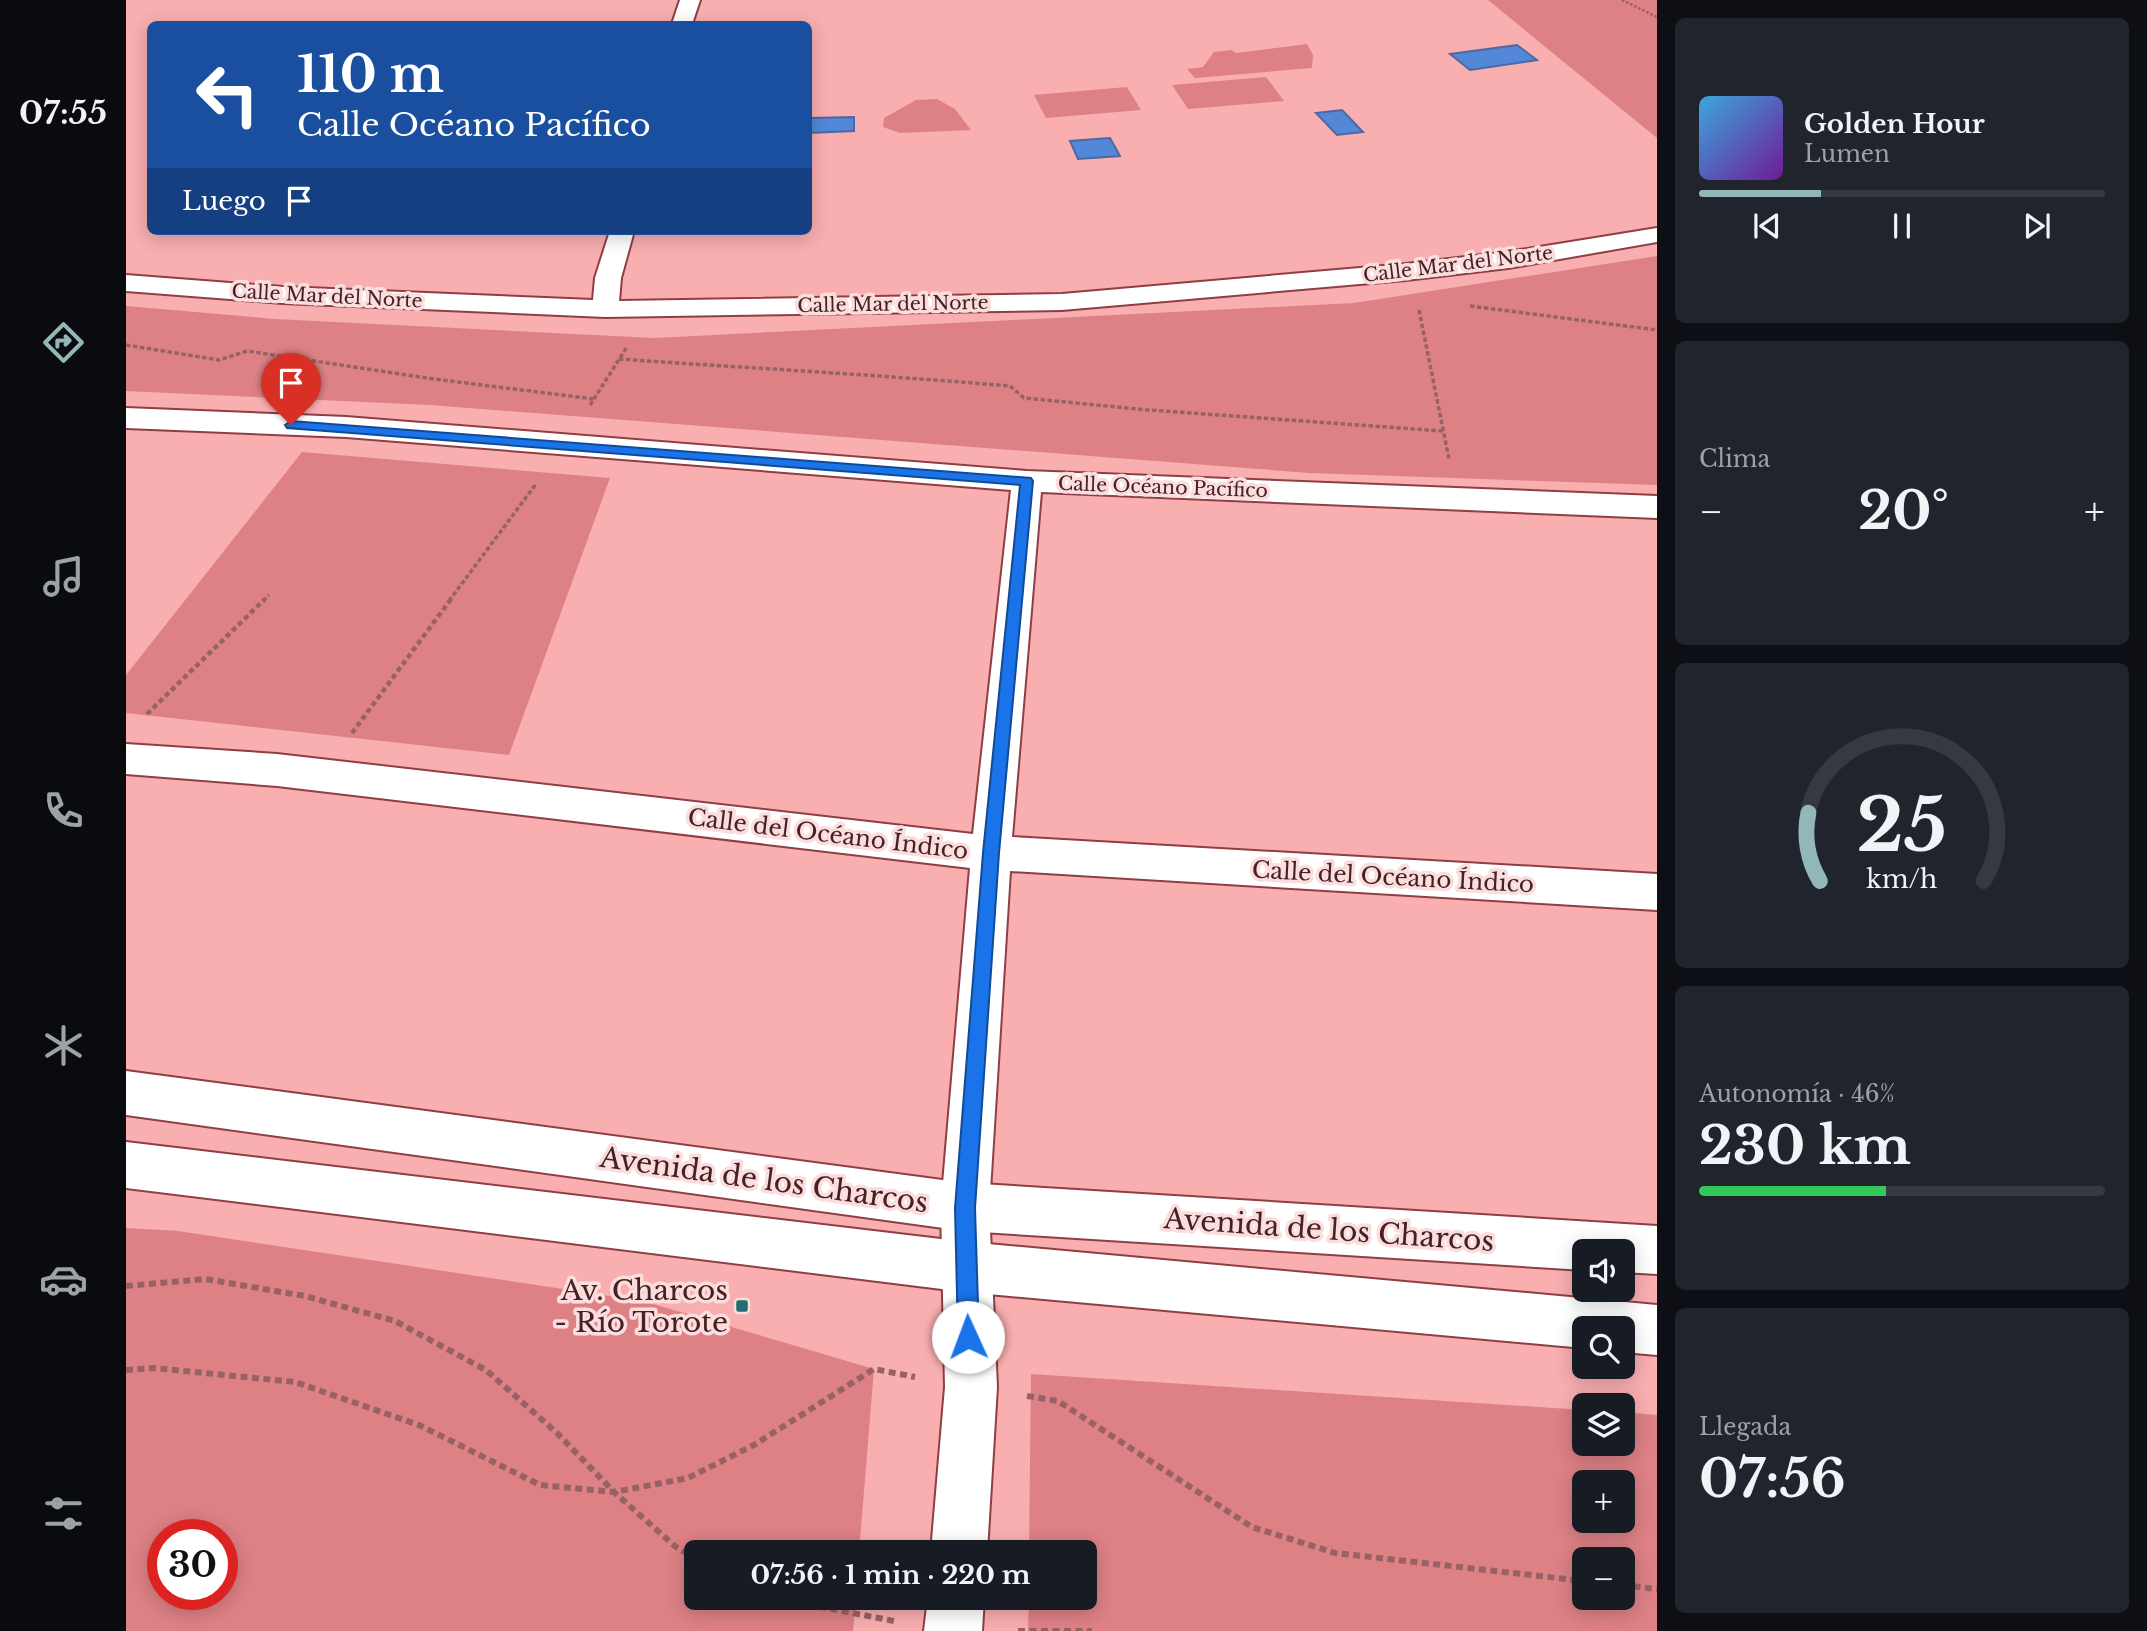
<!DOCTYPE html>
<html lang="es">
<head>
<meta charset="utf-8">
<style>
	:root { --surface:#171b24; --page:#20242c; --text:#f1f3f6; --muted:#9ea1a6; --line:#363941; --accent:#93b7b9 }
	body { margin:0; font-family:"Libre Baskerville",serif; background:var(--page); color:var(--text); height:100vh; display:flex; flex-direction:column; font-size:26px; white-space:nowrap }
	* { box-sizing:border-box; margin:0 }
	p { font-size:23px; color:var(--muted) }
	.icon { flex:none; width:38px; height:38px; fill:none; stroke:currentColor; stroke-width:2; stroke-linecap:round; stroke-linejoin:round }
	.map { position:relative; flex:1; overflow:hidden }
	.sheet { display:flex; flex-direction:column; gap:18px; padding:18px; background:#0d0f14; width:490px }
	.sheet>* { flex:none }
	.banner { position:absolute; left:21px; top:21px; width:665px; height:214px; border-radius:10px; box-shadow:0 4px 18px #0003; background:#1a4fa0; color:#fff; overflow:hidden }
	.fabs { position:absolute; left:1446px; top:1239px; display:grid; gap:14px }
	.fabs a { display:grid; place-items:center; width:63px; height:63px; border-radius:10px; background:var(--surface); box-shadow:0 4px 18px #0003; font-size:35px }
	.speed { position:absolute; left:21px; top:1519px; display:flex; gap:14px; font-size:35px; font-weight:700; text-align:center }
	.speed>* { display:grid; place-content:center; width:91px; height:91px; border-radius:50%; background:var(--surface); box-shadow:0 4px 18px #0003; line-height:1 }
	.speed .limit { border:10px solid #d22; background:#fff; color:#111 }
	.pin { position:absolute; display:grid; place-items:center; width:60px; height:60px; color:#fff; margin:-72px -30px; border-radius:50% 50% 50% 0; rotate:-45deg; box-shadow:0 0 7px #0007 }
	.pin .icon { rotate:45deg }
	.me { position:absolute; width:77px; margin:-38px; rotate:358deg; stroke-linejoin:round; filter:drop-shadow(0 0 5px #0008) }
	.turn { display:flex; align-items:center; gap:24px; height:147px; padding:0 35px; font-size:32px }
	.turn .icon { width:91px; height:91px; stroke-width:2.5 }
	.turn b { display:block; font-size:49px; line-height:60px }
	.then { display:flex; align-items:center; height:66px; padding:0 35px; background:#0003; gap:14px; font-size:26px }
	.big { font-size:52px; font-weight:800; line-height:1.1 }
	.sheet .card { flex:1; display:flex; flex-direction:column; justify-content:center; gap:10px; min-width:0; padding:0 24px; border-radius:10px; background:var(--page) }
	.sheet .dial { align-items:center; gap:0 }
	.dial svg { height:182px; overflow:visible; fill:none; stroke:var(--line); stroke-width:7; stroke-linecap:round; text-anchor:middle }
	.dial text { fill:var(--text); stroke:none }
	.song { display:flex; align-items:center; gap:21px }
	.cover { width:84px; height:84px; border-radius:10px; background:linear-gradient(135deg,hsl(200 70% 55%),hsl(280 70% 35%)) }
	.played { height:7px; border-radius:4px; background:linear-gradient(90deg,var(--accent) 30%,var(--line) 30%) }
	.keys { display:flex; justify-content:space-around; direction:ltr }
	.heat { display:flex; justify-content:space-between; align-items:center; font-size:38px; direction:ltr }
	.charge { height:10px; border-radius:5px; background:linear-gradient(90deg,#34c759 46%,var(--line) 0) }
	.trip { position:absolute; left:558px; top:1540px; width:413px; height:70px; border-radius:10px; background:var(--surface); box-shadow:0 4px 18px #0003; font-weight:800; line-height:70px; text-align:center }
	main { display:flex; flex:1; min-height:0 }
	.menu { display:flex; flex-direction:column; width:126px; justify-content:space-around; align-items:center; background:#090b0e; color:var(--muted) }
	.menu .icon { width:49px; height:49px }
	.menu .active { color:var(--accent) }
	.menu b { font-size:32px; color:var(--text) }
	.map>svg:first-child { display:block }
	.green { fill:#dd8185; fill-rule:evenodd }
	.water { fill:#5288d7; stroke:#4e69a1; stroke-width:2 }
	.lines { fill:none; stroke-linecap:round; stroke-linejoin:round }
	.minor-casing { stroke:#8f3e44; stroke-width:4 }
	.tertiary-casing { stroke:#8f3e44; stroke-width:4 }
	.path-far3 { stroke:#986264; stroke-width:2.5; stroke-dasharray:2.5 2; stroke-linecap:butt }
	.path-far2 { stroke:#986264; stroke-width:3.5; stroke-dasharray:4.5 2.5; stroke-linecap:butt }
	.path-far1 { stroke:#986264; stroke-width:4.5; stroke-dasharray:5 3.5; stroke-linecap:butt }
	.path { stroke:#986264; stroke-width:6; stroke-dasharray:7 4.5; stroke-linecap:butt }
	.minor { fill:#fff; fill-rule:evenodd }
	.tertiary { fill:#fff; fill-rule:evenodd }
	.route { fill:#1a73e8; stroke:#114b97; stroke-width:2 }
	.poi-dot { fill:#216d6f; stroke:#fbdddd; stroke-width:2.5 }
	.labels { text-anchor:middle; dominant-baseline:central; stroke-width:7; stroke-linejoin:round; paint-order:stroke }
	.far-street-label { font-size:19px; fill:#452123; stroke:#fbdddd }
	.street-label { font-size:23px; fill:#452123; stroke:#fbdddd }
	.near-street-label { font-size:28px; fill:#452123; stroke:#fbdddd }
	.near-poi-label { font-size:28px; fill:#452123; stroke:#fbdddd; text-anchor:end }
</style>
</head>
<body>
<main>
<nav class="menu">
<b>07:55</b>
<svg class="icon active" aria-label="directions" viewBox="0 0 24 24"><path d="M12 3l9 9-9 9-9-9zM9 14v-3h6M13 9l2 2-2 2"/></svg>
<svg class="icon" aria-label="music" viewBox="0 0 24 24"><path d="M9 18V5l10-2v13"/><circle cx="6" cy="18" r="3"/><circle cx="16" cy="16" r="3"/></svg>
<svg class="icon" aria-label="phone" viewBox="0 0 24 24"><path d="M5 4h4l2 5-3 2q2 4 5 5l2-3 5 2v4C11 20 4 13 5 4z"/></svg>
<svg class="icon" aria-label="climate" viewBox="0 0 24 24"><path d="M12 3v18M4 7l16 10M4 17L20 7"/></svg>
<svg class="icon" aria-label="car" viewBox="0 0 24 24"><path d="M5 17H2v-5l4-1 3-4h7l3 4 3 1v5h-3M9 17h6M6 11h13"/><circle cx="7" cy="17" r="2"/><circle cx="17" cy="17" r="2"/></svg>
<svg class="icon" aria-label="filters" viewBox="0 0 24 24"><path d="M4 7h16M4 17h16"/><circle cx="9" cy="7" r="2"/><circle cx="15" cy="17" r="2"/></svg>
</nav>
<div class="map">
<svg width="1531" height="1631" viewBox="0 0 1531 1631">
	<rect width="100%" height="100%" fill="#f9aeb0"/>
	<path class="green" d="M 1362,0 L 1531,0 L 1531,138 Z
		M 1181,44 L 1187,55 L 1186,68 L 1069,78 L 1061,69 L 1077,67 L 1088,52 L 1106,50 L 1110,53 Z
		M 1140,77 L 1158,101 L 1062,109 L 1046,85 Z
		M 1001,87 L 1015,110 L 920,118 L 908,95 Z
		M 811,99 L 829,109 L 845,130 L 774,133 L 757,127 L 758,118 L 790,100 Z
		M 1531,256 L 1531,485 L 1184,473 L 304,405 L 0,391 L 0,306 L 149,319 L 528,338 L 1228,303 Z
		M 176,452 L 484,478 L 383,755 L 0,713 L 0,675 Z
		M 0,1228 L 52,1231 L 517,1301 L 748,1369 L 733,1552 L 570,1552 L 570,1598 L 730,1598 L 727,1631 L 0,1631 ZM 37,1535 L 96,1535 L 96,1594 L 37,1594 Z
		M 905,1374 L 1458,1410 L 1458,1444 L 1496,1444 L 1496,1412 L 1531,1415 L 1531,1631 L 902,1631 L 903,1598 L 959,1598 L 959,1552 L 903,1552 ZM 1458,1482 L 1496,1482 L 1496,1521 L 1458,1521 ZM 1496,1559 L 1496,1598 L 1458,1598 L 1458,1559 Z"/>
	<path class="water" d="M 1391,45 L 1411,60 L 1344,70 L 1324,54 Z
		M 1216,110 L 1237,132 L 1211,135 L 1190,113 Z
		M 728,117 L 728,131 L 683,133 L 683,118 Z
		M 984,138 L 994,156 L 952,159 L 944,141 Z"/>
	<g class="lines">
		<g class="minor-casing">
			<path id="minor" d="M 554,0 L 574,0 L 566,24 L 546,24 Z
				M 1531,228 L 1531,242 L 1382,268 L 1280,280 L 936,310 L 479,317 L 157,303 L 0,291 L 0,275 L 157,287 L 467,300 L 469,278 L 484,231 L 508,231 L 495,278 L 493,301 L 936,294 L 1280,264 L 1382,252 Z
				M 0,408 L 220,417 L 901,471 L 1531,496 L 1531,518 L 915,492 L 886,837 L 1531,874 L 1531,910 L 884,871 L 863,1207 L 871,1387 L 861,1552 L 805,1552 L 819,1387 L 815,1207 L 844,868 L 151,786 L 0,774 L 0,744 L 151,754 L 847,834 L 885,490 L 220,437 L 0,428 Z
				M 802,1598 L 858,1598 L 856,1631 L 798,1631 Z"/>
		</g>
		<g class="tertiary-casing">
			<path id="tertiary" d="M 0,1071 L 839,1183 L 1531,1226 L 1531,1274 L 1496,1272 L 1496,1251 L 1458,1251 L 1458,1270 L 839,1231 L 0,1115 Z
				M 0,1142 L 840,1242 L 1531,1305 L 1531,1355 L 1496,1352 L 1496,1328 L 1458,1328 L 1458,1348 L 840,1292 L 0,1188 Z"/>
		</g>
		<path class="path-far3" d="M 1496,0 L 1531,17"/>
		<path class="path-far2" d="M 1344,306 L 1531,330
			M 1293,310 L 1323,459
			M 0,345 L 93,360 L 121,351 L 308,379 L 468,399
			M 493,359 C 623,368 754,375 884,386 L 898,398 L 1022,410 L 1317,431
			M 464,405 L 501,347
			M 137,601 L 143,595
			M 323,601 L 410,484"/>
		<path class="path-far1" d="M 21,714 L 139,599
			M 226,733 L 325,599"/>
		<path class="path" d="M 0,1286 L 79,1279 L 179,1296 L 269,1321 L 360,1370 L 431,1433 L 488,1492 L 550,1547 L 570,1559
			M 0,1370 L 28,1368 L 169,1382 L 293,1425 L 414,1485 L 488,1492 L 562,1478 L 628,1445 L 748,1369 L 789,1377
			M 901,1396 L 932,1401 L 1126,1527 L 1209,1553 L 1458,1581
			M 1496,1585 L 1531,1589
			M 648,1598 L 768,1621
			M 892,1631 L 966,1631"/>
		<use href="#minor" class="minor"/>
		<use href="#tertiary" class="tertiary"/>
	</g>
	<path class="route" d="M 165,421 L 905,478 L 907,481 L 873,853 L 849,1208 L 853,1337 L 850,1344 L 842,1347 L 835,1344 L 832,1337 L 829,1208 L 857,853 L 894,485 L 161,428 L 159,425 Z"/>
	<rect class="poi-dot" x="609" y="1299" width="14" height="14" rx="3.5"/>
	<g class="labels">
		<g class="far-street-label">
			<text transform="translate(1332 264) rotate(-7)">Calle Mar del Norte</text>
			<text transform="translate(201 296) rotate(3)">Calle Mar del Norte</text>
			<text transform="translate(767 304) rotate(-1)">Calle Mar del Norte</text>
			<text transform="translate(1037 487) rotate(2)">Calle Océano Pacífico</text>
		</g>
		<g class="street-label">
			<text transform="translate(702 834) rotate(7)">Calle del Océano Índico</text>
			<text transform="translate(1267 877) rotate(3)">Calle del Océano Índico</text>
		</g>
		<g class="near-street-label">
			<text transform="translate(638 1180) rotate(8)">Avenida de los Charcos</text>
			<text transform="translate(1203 1230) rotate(4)">Avenida de los Charcos</text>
		</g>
		<g class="near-poi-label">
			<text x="602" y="1290">Av. Charcos<tspan x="602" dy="32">- Río Torote</tspan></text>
		</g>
	</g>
</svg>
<div class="fabs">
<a><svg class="icon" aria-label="sound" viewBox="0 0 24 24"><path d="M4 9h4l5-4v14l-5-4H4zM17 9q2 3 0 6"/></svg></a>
<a><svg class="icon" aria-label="search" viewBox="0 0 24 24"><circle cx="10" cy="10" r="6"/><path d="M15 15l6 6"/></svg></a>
<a><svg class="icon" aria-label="layers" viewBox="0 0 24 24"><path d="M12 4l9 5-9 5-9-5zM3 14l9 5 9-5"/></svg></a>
<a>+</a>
<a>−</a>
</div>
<div class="speed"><div class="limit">30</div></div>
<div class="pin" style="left:165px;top:425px;background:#d93025"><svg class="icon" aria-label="arrive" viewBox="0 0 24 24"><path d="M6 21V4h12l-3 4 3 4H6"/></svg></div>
<svg class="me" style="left:842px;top:1337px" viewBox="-20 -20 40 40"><circle r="19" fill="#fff"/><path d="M0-13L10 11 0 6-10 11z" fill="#1a73e8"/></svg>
<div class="trip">07:56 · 1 min · 220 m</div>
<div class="banner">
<div class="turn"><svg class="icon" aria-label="left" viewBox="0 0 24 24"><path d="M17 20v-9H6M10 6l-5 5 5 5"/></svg><div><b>110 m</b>Calle Océano Pacífico</div></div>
<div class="then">Luego<svg class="icon" aria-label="arrive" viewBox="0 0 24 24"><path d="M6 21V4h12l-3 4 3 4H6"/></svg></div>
</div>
</div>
<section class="sheet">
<div class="card">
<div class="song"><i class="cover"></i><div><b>Golden Hour</b><p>Lumen</p></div></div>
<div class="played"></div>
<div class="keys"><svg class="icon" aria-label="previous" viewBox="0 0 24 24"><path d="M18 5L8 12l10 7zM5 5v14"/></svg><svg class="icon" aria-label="pause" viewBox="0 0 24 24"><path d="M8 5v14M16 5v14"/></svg><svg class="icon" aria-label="next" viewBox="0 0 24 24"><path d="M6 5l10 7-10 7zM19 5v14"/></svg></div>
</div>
<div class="card"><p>Clima</p>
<div class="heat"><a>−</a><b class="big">20°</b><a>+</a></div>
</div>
<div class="card dial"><svg viewBox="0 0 100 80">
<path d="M14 69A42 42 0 1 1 86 69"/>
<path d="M14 69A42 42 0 0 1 9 39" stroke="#93b7b9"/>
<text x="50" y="56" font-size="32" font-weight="700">25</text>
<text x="50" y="72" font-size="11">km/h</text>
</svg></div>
<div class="card"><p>Autonomía · 46%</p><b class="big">230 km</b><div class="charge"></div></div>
<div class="card"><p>Llegada</p><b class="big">07:56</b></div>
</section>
</main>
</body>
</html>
